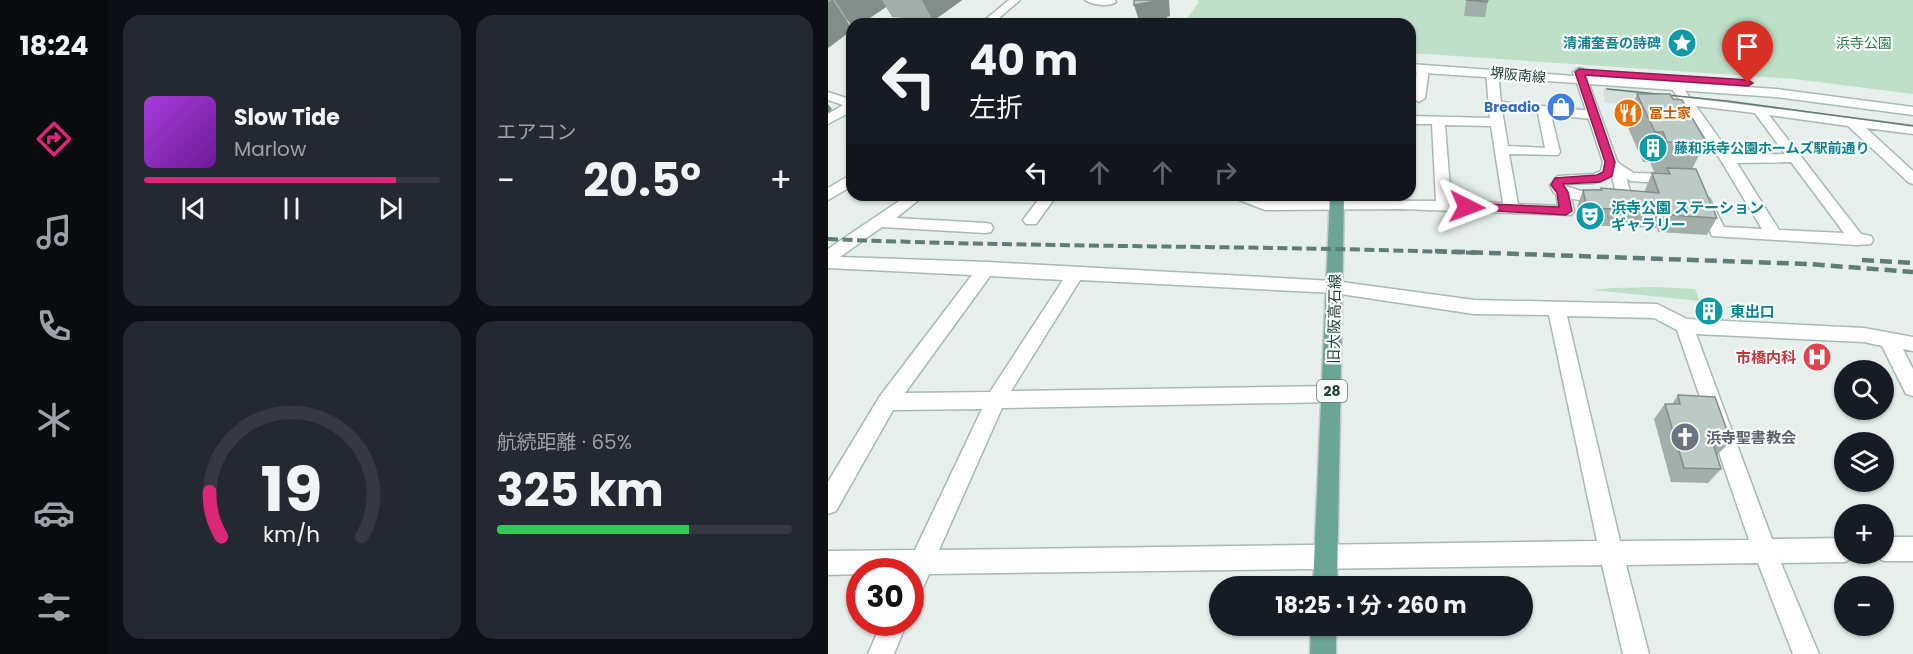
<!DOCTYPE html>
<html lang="ja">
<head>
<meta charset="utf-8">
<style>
	:root { --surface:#171b24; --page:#242831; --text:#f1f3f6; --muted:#9ea1a6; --line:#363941; --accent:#db2777 }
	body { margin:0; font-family:Poppins,"Noto Sans JP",sans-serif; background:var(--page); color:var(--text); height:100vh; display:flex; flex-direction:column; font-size:22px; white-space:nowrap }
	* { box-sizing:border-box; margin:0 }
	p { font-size:20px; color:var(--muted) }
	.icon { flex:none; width:33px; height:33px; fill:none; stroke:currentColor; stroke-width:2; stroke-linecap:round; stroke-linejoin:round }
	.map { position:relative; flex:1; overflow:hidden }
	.sheet { display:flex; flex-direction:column; gap:15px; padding:15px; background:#0d0f14; width:720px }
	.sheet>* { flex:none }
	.banner { position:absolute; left:18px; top:18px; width:570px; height:183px; border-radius:18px; box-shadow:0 2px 4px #0004; background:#171b24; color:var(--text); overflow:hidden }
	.tools { position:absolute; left:1006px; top:360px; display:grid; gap:12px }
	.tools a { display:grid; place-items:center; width:60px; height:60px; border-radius:50%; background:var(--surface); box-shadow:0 2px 4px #0004; font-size:30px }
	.speed { position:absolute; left:18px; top:558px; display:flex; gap:12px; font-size:30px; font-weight:700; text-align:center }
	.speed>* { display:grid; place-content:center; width:78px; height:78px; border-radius:50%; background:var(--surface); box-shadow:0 2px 4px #0004; line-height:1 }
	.speed .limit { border:9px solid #d22; background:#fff; color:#111 }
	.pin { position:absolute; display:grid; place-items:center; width:51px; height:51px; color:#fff; margin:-62px -26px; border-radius:50% 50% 50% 0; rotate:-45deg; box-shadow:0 0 6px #0007 }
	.pin .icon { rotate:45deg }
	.me { position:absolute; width:66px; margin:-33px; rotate:93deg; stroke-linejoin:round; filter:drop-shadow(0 0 4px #0008) }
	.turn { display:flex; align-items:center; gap:21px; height:126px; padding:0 24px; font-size:27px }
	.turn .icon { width:78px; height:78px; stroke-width:2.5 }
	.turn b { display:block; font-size:42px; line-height:51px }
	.lanes { display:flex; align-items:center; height:57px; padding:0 24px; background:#0003; justify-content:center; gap:30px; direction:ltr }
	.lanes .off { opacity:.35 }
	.big { font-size:45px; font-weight:700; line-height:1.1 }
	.sheet .widget { flex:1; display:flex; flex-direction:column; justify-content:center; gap:9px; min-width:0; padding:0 21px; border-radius:18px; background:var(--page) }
	.sheet .dial { align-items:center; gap:0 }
	.dial svg { height:156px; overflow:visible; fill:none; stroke:var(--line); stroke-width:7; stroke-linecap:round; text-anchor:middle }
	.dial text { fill:var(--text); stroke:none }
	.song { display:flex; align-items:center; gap:18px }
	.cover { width:72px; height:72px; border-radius:9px; background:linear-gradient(135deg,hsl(280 70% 55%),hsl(280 70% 35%)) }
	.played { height:6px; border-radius:3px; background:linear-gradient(90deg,var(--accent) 85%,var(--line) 85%) }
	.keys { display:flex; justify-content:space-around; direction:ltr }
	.heat { display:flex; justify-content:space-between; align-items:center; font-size:33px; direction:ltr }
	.charge { height:9px; border-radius:4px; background:linear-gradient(90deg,#34c759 65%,var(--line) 0) }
	.sheet .tiles { flex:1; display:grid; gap:15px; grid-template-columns:repeat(2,1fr) }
	.trip { position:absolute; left:381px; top:576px; width:324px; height:60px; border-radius:30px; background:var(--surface); box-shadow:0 2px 4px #0004; font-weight:700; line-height:60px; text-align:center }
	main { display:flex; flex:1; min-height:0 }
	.dock { display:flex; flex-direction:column; width:108px; justify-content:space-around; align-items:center; background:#090b0e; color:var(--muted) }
	.dock .icon { width:42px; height:42px }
	.dock .active { color:var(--accent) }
	.dock b { font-size:27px; color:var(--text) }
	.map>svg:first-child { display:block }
	.built { fill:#d4dfda }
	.green { fill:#bfe0c8 }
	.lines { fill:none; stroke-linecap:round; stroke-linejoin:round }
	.minor-casing { stroke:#a8b8b2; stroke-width:3 }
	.secondary-casing { stroke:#a4bbb3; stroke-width:3 }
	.primary-casing { stroke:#c2cac8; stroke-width:3 }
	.minor { fill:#fff; fill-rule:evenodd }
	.secondary { fill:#fff; fill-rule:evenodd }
	.primary { fill:#6aa596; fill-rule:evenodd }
	.tram { stroke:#5f7d75; stroke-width:1.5 }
	.rail-far1 { stroke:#5f7d75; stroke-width:4; stroke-dasharray:10 4.5; stroke-linecap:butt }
	.rail { stroke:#5f7d75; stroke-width:4.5; stroke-dasharray:12 6; stroke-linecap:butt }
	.wall { fill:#a1aea9 }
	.shaded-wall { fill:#838d89 }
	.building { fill:#bbcac4; stroke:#838d89; stroke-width:1.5 }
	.route { fill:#db2777; stroke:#8e194d; stroke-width:1.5 }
	.labels { text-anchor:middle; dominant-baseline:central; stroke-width:4.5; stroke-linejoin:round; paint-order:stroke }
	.far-culture-label { font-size:14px; font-weight:bold; fill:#0d838f; stroke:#f7fbf9; text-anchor:end }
	.far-park-label { font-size:14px; fill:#2d7a4b; stroke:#f7fbf9 }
	.far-street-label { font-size:14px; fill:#24423a; stroke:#f7fbf9 }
	.far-shop-label { font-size:14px; font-weight:bold; fill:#366cbe; stroke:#f7fbf9; text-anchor:end }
	.far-food-label { font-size:14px; font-weight:bold; fill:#c56008; stroke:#f7fbf9; text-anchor:start }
	.shield { fill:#f7fbf9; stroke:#637a73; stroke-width:1.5 }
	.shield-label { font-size:14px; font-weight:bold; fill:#24423a }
	.culture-label { font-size:15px; font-weight:bold; fill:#0d838f; stroke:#f7fbf9; text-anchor:start }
	.street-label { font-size:15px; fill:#24423a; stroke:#f7fbf9 }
	.health-label { font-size:15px; font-weight:bold; fill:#be3a42; stroke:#f7fbf9; text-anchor:end }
	.worship-label { font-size:15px; font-weight:bold; fill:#5b616d; stroke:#f7fbf9; text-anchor:start }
</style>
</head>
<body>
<main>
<nav class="dock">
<b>18:24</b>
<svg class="icon active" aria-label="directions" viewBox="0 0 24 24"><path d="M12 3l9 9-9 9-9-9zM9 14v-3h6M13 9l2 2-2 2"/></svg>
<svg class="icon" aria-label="music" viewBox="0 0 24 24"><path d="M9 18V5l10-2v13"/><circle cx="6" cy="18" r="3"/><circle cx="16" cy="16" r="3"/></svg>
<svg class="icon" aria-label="phone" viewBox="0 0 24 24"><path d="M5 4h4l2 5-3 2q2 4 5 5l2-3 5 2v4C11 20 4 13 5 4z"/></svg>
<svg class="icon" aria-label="climate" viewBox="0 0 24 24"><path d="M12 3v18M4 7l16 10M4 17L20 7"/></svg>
<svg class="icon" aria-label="car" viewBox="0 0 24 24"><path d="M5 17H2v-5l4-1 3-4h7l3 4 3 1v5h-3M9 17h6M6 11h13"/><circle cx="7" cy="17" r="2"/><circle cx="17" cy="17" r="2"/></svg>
<svg class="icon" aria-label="filters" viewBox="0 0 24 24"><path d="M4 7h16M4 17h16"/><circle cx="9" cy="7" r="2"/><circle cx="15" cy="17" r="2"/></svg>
</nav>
<section class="sheet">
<div class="tiles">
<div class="widget">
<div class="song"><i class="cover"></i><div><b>Slow Tide</b><p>Marlow</p></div></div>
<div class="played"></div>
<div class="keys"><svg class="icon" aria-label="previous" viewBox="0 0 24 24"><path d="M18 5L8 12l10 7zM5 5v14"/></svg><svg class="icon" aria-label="pause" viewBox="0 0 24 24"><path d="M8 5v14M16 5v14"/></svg><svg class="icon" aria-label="next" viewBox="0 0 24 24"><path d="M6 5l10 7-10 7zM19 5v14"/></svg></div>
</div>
<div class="widget"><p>エアコン</p>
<div class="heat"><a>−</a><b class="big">20.5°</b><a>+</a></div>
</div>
<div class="widget dial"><svg viewBox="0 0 100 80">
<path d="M14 69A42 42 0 1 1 86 69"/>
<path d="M14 69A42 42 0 0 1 8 46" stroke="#db2777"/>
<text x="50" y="56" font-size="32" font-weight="700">19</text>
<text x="50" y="72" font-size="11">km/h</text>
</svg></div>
<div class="widget"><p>航続距離 · 65%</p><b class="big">325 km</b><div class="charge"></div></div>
</div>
</section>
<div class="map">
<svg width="1085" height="654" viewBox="0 0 1085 654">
	<rect width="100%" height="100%" fill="#e6efeb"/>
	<path class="built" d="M 777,88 L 811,90 L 811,95 L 806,95 L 807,105 L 777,103 L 775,91 Z"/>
	<path class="green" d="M 369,0 L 1085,0 L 1085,94 L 966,79 L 582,53 L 582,24 L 355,24 L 371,2 Z
		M 831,287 L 867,289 L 872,301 L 764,290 L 784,288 Z"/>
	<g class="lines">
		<g class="minor-casing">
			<path id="minor" d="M 181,0 L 192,0 L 164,24 L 152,24 Z
				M 257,0 L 287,0 L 288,2 C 281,7 264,5 257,0 Z
				M 595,65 L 601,69 L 597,98 L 591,102 L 585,98 L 589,69 Z
				M 664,69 L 670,73 L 673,102 L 765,111 L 771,115 L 765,119 L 723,115 L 732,152 L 730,155 L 681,154 L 690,204 L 730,206 L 728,192 L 735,187 L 742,192 L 746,211 L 743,215 L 573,209 L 437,210 L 406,198 L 404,195 L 425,195 L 439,200 L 608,201 L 604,124 L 582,124 L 582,116 L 662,118 L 658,73 ZM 674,110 L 710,113 L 717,148 L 680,146 ZM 617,125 L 663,126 L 675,203 L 623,201 Z
				M 848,82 L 852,83 L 862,98 L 1085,126 L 1085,134 L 1038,128 L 1085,171 L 1085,184 L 1080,182 L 1020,126 L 941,115 L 1033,234 L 1043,236 L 1045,240 L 1043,244 L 1029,245 L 884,236 L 869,201 L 871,198 L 881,198 L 896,227 L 934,229 L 892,159 L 842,86 ZM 868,106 L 927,113 L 957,154 L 903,155 ZM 963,162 L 1016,233 L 951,230 L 909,163 Z
				M 0,92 L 24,100 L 24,111 L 0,124 L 0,114 L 15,105 L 0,100 Z
				M 782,158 L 806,173 L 845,174 L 852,179 L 845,184 L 803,181 L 777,165 L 775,162 Z
				M 24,174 L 24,186 L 0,200 L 0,188 Z
				M 80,195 L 97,195 L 68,218 L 157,223 L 163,224 L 165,228 L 163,232 L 157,233 L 54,227 L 12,257 L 159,262 L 506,281 L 646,300 L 829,304 L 859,319 L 1036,328 L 1085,337 L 1085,351 L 1075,349 L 1085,369 L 1085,396 L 1078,394 L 1054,346 L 1036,342 L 868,334 L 944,539 L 1017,538 L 1017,554 L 1027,554 L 1025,558 L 1017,562 L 953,563 L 991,654 L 965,654 L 930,563 L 798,565 L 821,654 L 795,654 L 774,565 L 101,574 L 91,597 L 82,600 L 82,572 L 32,572 L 32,574 L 0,575 L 0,551 L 87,550 L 154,409 L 65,410 L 8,511 L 0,514 L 0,482 L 52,396 L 144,275 L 0,268 L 0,249 ZM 162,276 L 235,280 L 162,392 L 77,393 ZM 252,280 L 506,293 L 646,314 L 721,315 L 769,541 L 111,550 L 174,408 L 504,402 L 511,400 L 514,394 L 511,388 L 504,386 L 183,391 ZM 739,316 L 826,318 L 849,330 L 921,540 L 792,541 Z
				M 214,195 L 229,195 L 208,224 L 198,224 L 195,220 Z
				M 1056,537 L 1085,537 L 1085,561 L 1056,561 L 1048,557 L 1046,554 L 1056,554 Z
				M 54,622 L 79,622 L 66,654 L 40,654 Z"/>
		</g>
		<g class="secondary-casing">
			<path id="secondary" d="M 582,64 L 746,76 L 745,72 L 751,68 L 755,69 L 759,76 L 948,89 L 1085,107 L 1085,115 L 948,97 L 761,84 L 789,161 L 797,171 L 802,192 L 800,195 C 777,203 748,203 726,193 L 722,185 L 730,176 L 766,174 L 773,171 L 775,162 L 749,83 L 582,72 ZM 784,176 L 787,190 L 753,191 L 737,186 L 739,184 L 766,183 Z"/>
		</g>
		<g class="primary-casing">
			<path id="primary" d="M 502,195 L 516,195 L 509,586 L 485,586 Z
				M 483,626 L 508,626 L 508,654 L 482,654 Z"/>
		</g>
		<use href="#minor" class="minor"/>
		<use href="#secondary" class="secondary"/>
		<use href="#primary" class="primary"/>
		<path class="tram" d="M 779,89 L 899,101 L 1085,126"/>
		<path class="rail-far1" d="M 0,239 C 217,248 434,245 650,253"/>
		<path class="rail" d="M 607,251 L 980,264 L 1085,272
			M 1034,260 L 1085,263"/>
	</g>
	<path class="wall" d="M 0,0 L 134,0 L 105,21 L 64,17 L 58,7 L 33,24 L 24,24 L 19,21 L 24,30 L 0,48 Z
		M 638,0 L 660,0 L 657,17 L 636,16 Z
		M 809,94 L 845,99 L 878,142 L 864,169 L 889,218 L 879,235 L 830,232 L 829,228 L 753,225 L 749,207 L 755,190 L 772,190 L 773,188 L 817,192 L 817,190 L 824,173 L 837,174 L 837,173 L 826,172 L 822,162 L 815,162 L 798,123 Z
		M 850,395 L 903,441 L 889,455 L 893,469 L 880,483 L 843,482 L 826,419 L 837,404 L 844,404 Z"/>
	<path class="shaded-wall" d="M 4,0 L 5,0 L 24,29 L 24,30 L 0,48 L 0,2 Z
		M 7,0 L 54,0 L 58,7 L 33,24 L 24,24 L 24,27 Z
		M 94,0 L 134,0 L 105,21 Z
		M 333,0 L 341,0 L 342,16 L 339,17 L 340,24 L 312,24 L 306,5 Z
		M 0,104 L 4,109 L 0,113 Z"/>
	<path class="building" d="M 306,0 L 333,0 L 306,5 Z
		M 638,0 L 660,0 L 659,2 Z
		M 809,94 L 842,94 L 845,99 L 854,100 L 878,142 L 868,142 L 869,143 L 839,142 L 835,132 L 827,132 Z
		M 839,168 L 868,169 L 889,218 L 839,215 L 837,211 L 759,208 L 755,190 L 774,190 L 773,188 L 831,193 L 824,173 L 842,174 Z
		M 850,395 L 887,397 L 903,441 L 884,440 L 893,469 L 856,468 L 837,404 L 852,404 Z"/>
	<path class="route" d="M 751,69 L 920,80 L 925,83 L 920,86 L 757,75 L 787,162 L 784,176 L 772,182 L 735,184 L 740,192 L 744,211 L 738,215 L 634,209 L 633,207 L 639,203 L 731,207 L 729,193 L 723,185 L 727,178 L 769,175 L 775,172 L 777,162 L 747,72 Z"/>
	<defs>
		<g id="sight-disc" transform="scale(1.5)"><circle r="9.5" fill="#0f9aa8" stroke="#f7fbf9"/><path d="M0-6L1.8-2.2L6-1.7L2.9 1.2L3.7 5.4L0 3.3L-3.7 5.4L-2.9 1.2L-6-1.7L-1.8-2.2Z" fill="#fff"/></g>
		<g id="shop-disc" transform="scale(1.5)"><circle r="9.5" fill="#3f7fe0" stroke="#f7fbf9"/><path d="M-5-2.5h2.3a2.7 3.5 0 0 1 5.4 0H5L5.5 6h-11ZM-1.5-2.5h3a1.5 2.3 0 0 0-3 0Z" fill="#fff"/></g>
		<g id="restaurant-disc" transform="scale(1.5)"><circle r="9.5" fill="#e8710a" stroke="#f7fbf9"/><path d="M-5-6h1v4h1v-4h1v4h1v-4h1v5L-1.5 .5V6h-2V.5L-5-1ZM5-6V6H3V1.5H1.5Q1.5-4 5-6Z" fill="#fff"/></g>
		<g id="building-disc" transform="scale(1.5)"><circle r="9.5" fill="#0f9aa8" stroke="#f7fbf9"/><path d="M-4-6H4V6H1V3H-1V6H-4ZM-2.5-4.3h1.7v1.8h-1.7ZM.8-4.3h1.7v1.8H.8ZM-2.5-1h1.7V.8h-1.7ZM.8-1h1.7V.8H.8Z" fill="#fff"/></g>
		<g id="theatre-disc" transform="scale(1.5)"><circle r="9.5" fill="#0f9aa8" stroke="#f7fbf9"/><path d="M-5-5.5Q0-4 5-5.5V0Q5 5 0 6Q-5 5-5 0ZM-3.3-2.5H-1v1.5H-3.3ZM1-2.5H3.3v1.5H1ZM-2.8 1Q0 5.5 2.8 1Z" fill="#fff"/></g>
		<g id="hospital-disc" transform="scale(1.5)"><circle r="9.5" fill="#e0444e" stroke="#f7fbf9"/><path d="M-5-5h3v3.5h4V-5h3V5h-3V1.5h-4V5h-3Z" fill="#fff"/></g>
		<g id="church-disc" transform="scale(1.5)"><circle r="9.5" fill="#6b7280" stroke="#f7fbf9"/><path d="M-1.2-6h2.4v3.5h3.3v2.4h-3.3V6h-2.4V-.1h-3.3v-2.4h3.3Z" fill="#fff"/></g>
	</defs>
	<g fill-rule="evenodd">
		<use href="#sight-disc" x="854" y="43"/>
		<use href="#shop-disc" x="733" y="107"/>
		<use href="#restaurant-disc" x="800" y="113"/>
		<use href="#building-disc" x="825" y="148"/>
		<use href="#theatre-disc" x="762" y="216"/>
		<use href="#building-disc" x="881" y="311"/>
		<use href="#hospital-disc" x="989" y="357"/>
		<use href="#church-disc" x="857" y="437"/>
	</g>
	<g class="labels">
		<g class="far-culture-label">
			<text x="833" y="43">清浦奎吾の詩碑</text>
			<text x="846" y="148" text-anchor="start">藤和浜寺公園ホームズ駅前通り</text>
		</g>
		<g class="far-park-label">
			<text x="1036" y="43">浜寺公園</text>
		</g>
		<g class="far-street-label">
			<text transform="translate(690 75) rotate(5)">堺阪南線</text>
		</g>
		<g class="far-shop-label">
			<text x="712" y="107">Breadio</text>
		</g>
		<g class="far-food-label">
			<text x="821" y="113">冨士家</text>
		</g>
		<rect class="shield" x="489" y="380" width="30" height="22" rx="4.5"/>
		<g class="shield-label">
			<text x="504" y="391">28</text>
		</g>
		<g class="culture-label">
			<text x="783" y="207">浜寺公園 ステーション<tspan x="783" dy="17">ギャラリー</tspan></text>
			<text x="902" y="311">東出口</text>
		</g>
		<g class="street-label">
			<text transform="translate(506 319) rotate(-89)">旧大阪高石線</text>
		</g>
		<g class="health-label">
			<text x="968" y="357">市橋内科</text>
		</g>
		<g class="worship-label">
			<text x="878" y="437">浜寺聖書教会</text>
		</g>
	</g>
</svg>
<div class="tools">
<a><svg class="icon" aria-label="search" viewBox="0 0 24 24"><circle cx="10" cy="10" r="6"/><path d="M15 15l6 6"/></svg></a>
<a><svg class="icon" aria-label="layers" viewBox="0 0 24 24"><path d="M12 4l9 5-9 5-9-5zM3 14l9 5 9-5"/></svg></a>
<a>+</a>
<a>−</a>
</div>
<div class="speed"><div class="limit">30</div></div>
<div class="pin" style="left:920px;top:83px;background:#d93025"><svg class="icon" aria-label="arrive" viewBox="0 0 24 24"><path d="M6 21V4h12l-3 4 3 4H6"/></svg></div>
<svg class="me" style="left:639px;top:207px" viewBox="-20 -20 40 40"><path d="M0-17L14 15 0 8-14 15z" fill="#db2777" stroke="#fff" stroke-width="4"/></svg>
<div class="trip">18:25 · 1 分 · 260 m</div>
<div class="banner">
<div class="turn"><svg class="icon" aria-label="left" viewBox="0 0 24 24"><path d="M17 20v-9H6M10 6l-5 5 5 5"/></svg><div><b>40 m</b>左折</div></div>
<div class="lanes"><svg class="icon" aria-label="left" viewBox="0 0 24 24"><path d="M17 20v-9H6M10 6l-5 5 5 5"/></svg><svg class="icon off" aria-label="ahead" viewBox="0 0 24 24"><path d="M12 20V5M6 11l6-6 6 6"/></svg><svg class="icon off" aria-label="ahead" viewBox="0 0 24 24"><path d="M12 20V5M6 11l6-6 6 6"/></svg><svg class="icon off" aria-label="right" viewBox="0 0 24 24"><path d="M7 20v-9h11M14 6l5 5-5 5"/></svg></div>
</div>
</div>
</main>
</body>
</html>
